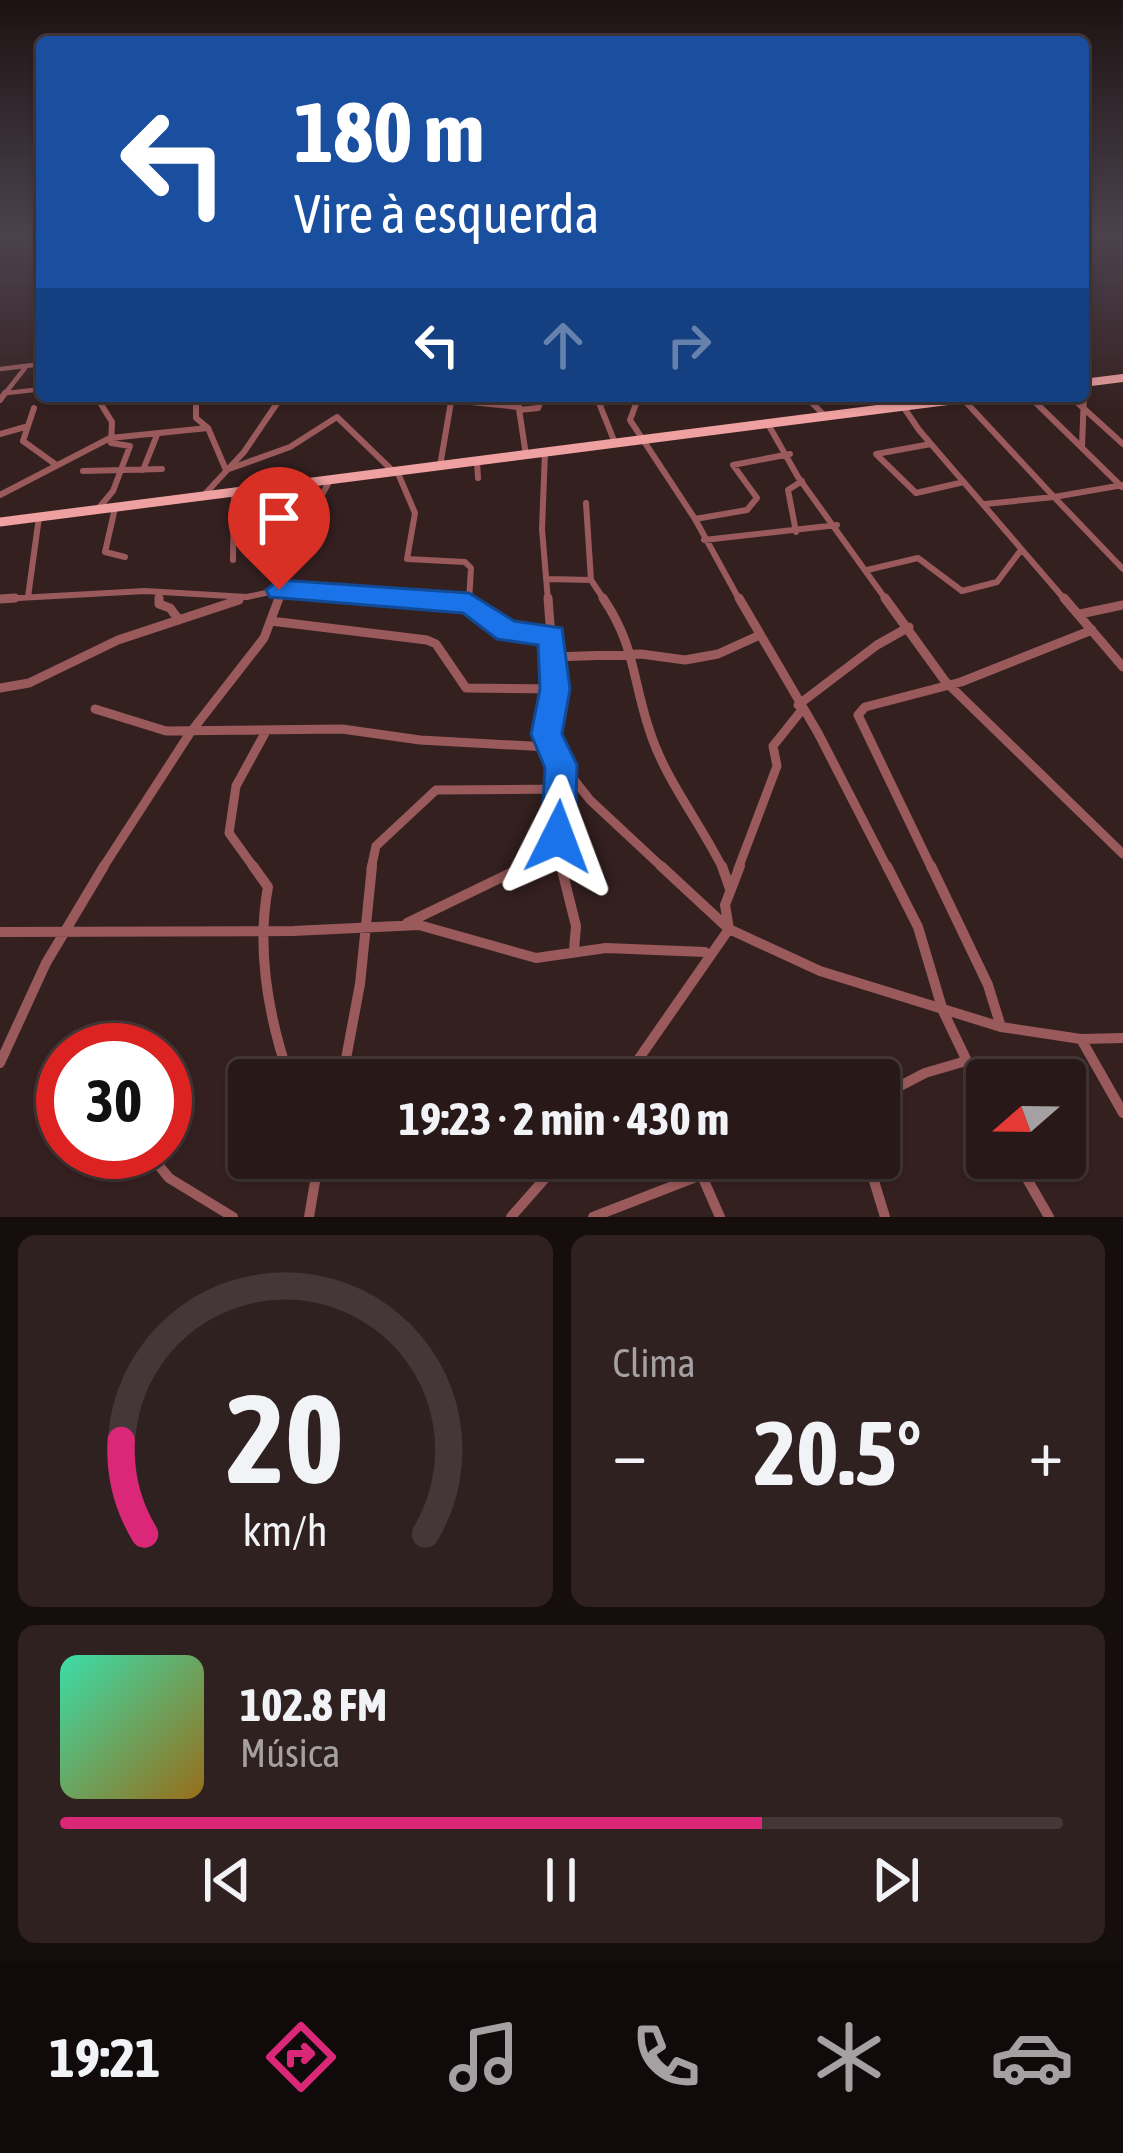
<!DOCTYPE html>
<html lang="pt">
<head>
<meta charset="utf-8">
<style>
	:root { --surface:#281818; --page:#302121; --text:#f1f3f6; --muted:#a5a0a2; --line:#443737; --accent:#db2777 }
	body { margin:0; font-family:"Asap Condensed",sans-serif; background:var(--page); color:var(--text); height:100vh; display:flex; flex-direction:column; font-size:45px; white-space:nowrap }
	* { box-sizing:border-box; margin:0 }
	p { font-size:39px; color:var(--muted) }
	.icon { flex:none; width:66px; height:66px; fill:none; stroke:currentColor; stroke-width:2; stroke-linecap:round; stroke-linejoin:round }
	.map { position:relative; height:1217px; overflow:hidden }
	.panel { display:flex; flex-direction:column; gap:18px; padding:18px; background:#160d0d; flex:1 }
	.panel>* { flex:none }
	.top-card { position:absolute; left:36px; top:36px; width:1053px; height:366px; border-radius:12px; box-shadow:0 3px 9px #0004,0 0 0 3px var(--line); background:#1a4fa0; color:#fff; overflow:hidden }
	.needle { width:78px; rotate:250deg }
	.tools { position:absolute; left:966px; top:1059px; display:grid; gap:24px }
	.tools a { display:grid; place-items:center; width:120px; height:120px; border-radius:12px; background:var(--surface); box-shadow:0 3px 9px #0004,0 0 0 3px var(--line); font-size:60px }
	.speed { position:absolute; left:36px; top:1023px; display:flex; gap:24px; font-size:60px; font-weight:700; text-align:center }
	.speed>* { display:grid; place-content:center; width:156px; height:156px; border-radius:50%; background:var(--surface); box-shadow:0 3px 9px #0004,0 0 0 3px var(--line); line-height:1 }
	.speed .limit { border:18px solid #d22; background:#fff; color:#111 }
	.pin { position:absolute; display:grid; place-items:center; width:102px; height:102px; color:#fff; margin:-123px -51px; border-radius:50% 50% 50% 0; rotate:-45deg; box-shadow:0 0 12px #0007 }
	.pin .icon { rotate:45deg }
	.me { position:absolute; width:132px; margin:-66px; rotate:3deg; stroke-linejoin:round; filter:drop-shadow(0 0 9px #0008) }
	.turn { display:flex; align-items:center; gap:42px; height:252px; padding:0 60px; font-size:54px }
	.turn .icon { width:156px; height:156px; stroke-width:2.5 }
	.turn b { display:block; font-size:84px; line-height:102px }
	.lanes { display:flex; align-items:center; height:114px; padding:0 60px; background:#0003; justify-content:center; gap:60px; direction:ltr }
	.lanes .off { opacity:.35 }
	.big { font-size:90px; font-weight:700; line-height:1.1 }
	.panel .card { flex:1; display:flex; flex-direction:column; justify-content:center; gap:18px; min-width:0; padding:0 42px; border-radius:18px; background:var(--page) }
	.panel .dial { align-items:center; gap:0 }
	.dial svg { height:312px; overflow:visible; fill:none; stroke:var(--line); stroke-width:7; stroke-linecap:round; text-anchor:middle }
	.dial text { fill:var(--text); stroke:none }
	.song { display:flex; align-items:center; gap:36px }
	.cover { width:144px; height:144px; border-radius:18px; background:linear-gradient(135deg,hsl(160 70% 55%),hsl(40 70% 35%)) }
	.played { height:12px; border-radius:6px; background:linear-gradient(90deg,var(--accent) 70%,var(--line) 70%) }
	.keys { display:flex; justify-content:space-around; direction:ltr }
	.heat { display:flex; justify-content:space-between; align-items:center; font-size:66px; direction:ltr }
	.panel .tiles { flex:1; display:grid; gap:18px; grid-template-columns:1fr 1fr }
	.card:last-child { grid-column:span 2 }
	.trip { position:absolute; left:228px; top:1059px; width:672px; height:120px; border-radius:12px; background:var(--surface); box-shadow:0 3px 9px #0004,0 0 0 3px var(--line); font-weight:700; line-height:120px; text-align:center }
	.tabs { display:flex; height:192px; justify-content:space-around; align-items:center; background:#100a0a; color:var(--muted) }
	.tabs .icon { width:84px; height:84px }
	.tabs .selected { color:var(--accent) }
	.tabs b { font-size:54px; color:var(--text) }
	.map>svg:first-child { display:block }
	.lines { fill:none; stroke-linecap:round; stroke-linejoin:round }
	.minor-far3 { stroke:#9a5a5c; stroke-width:4.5 }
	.minor-far2 { stroke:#9a5a5c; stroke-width:6 }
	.minor-far1 { stroke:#9a5a5c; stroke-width:9 }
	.minor { stroke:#9a5a5c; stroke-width:10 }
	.major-far1 { stroke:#efa0a1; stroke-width:8 }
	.major { stroke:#efa0a1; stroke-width:9 }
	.route { fill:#1a73e8; stroke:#114b97; stroke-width:3 }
</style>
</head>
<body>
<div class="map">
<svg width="1123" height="1217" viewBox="0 0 1123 1217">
	<rect width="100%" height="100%" fill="#352020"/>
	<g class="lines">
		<path class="minor-far3" d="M 0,369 L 42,364
			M 7,393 L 42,389
			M 3,396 L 25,368
			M 1084,396 L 1084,383"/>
		<path class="minor-far2" d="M 96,396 L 112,422 L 111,443 L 130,446 L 113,491 L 97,510
			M 196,396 L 196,418 L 208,428 L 226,470
			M 311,396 L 368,402
			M 517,396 L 526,455
			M 639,396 L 630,420 L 695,519 L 740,601
			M 805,396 L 825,416
			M 896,396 L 919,430 L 1066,601
			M 1029,396 L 1122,487
			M 1070,396 L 1123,444
			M 963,399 L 1054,497 L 1123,485
			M 0,400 L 5,393
			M 451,400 L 519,407
			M 34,408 L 23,441 L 55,464
			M 519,410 L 538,408 L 543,396
			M 768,424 L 798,477 L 887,601
			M 0,434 L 25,427
			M 615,443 L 599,403 L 638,398
			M 931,444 L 876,454 L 916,493 L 964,482
			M 1082,447 L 1084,393
			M 545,452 L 542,529 L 548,601
			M 477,461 L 478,478
			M 440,466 L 452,396
			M 229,469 L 290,447 L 337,417 L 394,472
			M 143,470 L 157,435
			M 83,471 L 162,469
			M 397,471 L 415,513 L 407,559 L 465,562 L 471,568 L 469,601
			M 0,495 L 110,438 L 208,428
			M 203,496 L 244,452 L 282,396
			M 586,503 L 591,580
			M 985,504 L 1054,497 L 1123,569
			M 115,508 L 105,552 L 125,557
			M 695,519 L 747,510 L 757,498 L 733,465 L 790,454
			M 796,532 L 788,490 L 802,481
			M 704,540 L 837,525
			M 233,560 L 234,493
			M 867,570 L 918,558 L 962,591 L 997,582 L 1021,550
			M 548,579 L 591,580 L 605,601
			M 158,592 L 159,601
			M 28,597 L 39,517
			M 0,599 L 145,591 L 247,597 L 279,590 L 430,601
			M 277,601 L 305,526 L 330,480"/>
		<path class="minor-far1" d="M 159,598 L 159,604 L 170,608 L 179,620
			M 390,598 L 469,604 L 507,631 L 552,636
			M 548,598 L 555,689 L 548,747 L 590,800 L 664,869
			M 603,598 C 635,645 632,678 649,729 C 665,780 700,822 723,869
			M 739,598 L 818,733 L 888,869
			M 885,598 L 945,681 L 1123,854
			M 1064,598 L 1123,667
			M 0,599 L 15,598
			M 469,604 L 469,598
			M 1080,614 L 1123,605
			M 271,621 L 427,640 L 436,644 L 466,688 L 555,689
			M 553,657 L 641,654 L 685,660 L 718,654 L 760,635
			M 0,688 L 29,683 L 118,640 L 239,600
			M 798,705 L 877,645 L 909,627
			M 95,709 L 166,731 L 342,729 L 420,740 L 548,747
			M 561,766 L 558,852 L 562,869
			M 102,869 L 190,733 L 264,638 L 279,598
			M 255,869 L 229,833 L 236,786 L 265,733
			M 371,869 L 376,846 L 436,790 L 560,789
			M 518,869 L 558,852
			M 738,869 L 777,766 L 773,746 L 801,711
			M 932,869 L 858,715 L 865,707 L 961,682 L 1092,630"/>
		<path class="minor" d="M 253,866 L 268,887 C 256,951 269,1019 290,1080
			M 561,866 L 576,926 L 574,950
			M 661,866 L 729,929 L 820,971 L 1001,1027 L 1081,1039 L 1123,1038
			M 722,866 L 730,889
			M 887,866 L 918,927 L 943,1011 L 987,1103
			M 931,866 L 988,985 L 1001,1027
			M 407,923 L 525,866
			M 0,932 L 293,931 L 419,925 L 536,958 L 606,948 L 705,952
			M 1081,1039 L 1123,1113
			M 0,1063 L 46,963 L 104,866
			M 342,1080 L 360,984 L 372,866
			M 624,1080 L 729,929 L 725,905 L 740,866
			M 48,1092 L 63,1097
			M 879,1097 L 925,1073 L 966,1061
			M 148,1152 L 169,1178 L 233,1217
			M 867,1158 L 885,1217
			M 1015,1158 L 1049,1217
			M 702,1176 L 720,1217
			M 309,1217 L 319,1158
			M 511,1217 L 563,1158
			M 593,1217 L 745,1158"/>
		<path class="major-far1" d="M 1083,383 L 1123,378"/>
		<path class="major" d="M 0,522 L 983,396"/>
	</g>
	<linearGradient id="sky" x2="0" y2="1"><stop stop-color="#1d1212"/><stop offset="0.58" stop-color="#4b424e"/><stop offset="1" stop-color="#4b424e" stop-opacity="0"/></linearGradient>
	<rect width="1123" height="408" fill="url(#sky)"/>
	<path class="route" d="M 279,580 L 469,593 L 514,621 L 562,628 L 570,689 L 562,734 L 577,765 L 575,837 L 570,849 L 558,854 L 546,849 L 541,837 L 545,768 L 531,734 L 540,689 L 538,645 L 497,639 L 463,613 L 270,597 L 266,590 Z"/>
</svg>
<div class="tools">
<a><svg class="needle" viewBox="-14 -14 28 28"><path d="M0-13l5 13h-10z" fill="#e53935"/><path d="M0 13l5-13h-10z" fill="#a5a0a2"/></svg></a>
</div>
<div class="speed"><div class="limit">30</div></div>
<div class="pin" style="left:279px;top:590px;background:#d93025"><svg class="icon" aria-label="arrive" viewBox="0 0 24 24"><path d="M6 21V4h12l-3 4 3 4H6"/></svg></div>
<svg class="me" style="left:558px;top:837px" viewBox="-20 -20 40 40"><path d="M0-17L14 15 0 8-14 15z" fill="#1a73e8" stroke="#fff" stroke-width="4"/></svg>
<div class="trip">19:23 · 2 min · 430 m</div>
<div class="top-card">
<div class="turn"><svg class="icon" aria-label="left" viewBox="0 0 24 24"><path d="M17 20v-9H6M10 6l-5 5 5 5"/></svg><div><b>180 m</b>Vire à esquerda</div></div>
<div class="lanes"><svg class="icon" aria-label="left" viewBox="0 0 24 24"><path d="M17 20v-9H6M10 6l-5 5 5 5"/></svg><svg class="icon off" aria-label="ahead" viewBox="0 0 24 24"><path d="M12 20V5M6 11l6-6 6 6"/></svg><svg class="icon off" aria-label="right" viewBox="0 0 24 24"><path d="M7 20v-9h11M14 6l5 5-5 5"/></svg></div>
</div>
</div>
<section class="panel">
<div class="tiles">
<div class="card dial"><svg viewBox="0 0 100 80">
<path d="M14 69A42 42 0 1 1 86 69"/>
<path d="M14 69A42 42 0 0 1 8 45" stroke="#db2777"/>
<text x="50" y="56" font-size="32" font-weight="700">20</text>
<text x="50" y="72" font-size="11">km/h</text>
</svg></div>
<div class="card"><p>Clima</p>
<div class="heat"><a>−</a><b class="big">20.5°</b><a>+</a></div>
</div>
<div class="card">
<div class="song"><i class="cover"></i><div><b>102.8 FM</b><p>Música</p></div></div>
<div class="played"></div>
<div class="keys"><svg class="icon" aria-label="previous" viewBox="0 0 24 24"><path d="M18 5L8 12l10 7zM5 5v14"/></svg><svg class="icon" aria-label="pause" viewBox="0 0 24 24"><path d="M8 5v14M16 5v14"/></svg><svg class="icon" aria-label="next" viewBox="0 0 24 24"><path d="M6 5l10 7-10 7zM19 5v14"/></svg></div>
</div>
</div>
</section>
<nav class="tabs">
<b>19:21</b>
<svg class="icon selected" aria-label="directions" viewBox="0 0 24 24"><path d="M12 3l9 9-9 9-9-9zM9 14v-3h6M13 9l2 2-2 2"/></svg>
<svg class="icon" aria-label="music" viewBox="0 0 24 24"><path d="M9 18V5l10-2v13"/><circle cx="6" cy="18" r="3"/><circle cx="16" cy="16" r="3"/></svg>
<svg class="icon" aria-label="phone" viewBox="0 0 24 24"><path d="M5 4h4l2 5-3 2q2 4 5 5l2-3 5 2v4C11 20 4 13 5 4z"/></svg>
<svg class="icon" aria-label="climate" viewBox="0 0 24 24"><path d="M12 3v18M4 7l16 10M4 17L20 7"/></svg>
<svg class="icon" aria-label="car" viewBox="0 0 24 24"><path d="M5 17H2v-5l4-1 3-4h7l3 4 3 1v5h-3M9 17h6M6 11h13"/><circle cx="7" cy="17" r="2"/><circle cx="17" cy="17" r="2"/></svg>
</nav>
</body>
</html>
